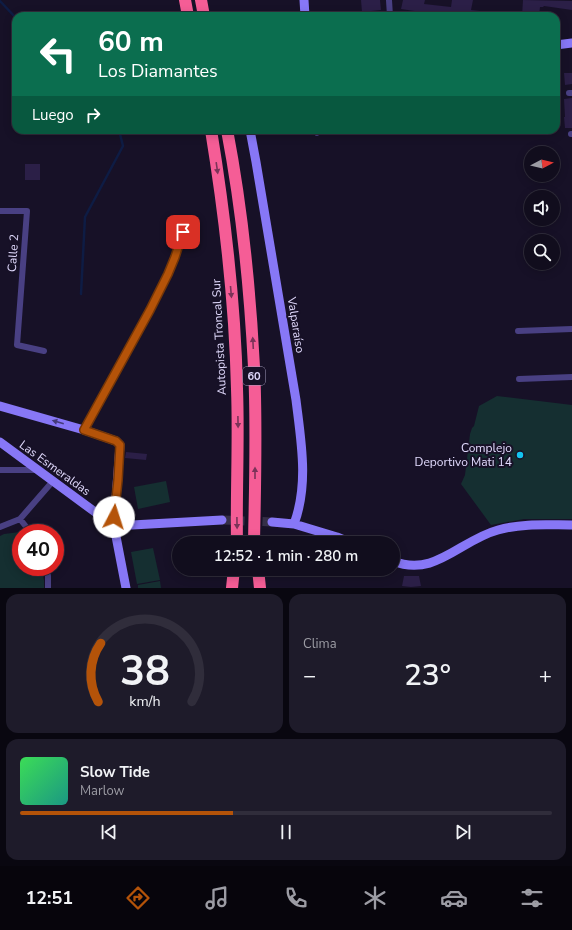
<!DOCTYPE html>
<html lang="es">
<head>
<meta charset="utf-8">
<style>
	:root { --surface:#110d1d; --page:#1e1b2a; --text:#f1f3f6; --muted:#9c9ca4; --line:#302d3b; --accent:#b45309 }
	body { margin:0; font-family:"Nunito Sans",sans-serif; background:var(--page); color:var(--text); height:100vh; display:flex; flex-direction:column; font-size:15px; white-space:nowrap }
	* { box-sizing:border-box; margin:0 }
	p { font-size:13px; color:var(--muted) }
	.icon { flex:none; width:22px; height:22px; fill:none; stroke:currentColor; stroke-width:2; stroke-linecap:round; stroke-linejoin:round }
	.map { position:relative; height:588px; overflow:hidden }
	.drawer { display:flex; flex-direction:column; gap:6px; padding:6px; background:#090710; flex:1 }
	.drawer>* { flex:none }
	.banner { position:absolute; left:12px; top:12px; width:548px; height:122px; border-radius:12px; box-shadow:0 2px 10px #0003,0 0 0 1px var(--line); background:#0b6e4f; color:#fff; overflow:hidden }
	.needle { width:26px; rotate:83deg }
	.fabs { position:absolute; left:524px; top:146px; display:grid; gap:8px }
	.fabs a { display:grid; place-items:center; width:36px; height:36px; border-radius:50%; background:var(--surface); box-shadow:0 2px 10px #0003,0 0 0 1px var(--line); font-size:20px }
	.speed { position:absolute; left:12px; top:524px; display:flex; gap:8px; font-size:20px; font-weight:700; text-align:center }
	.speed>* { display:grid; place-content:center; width:52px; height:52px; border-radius:50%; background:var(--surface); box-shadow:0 2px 10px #0003,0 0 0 1px var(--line); line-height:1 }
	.speed .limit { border:6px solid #d22; background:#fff; color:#111 }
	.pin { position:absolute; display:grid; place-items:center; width:34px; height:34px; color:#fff; margin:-17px; border-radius:8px; box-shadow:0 2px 6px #0006 }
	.me { position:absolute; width:44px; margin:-22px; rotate:5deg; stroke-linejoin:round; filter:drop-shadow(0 0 3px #0008) }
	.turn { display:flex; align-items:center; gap:14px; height:84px; padding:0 20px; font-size:18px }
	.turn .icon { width:52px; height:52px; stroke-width:2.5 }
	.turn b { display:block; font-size:28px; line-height:34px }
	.then { display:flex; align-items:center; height:38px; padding:0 20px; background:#0003; gap:8px; font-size:15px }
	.big { font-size:30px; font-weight:600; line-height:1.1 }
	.drawer .widget { flex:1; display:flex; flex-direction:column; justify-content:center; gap:6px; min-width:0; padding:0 14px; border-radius:12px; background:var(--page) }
	.drawer .dial { align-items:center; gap:0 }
	.dial svg { height:104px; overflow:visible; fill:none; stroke:var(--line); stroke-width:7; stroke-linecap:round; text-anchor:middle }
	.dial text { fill:var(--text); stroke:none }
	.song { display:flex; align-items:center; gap:12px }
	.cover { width:48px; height:48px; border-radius:6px; background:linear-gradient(135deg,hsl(130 70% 55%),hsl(170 70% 35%)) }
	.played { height:4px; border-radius:2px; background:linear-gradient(90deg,var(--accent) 40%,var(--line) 40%) }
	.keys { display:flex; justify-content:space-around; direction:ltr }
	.heat { display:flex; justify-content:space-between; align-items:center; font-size:22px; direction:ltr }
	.drawer .tiles { flex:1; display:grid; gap:6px; grid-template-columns:1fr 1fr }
	.widget:last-child { grid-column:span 2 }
	.trip { position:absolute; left:172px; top:536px; width:228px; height:40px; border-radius:20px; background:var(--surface); box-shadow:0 2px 10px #0003,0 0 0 1px var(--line); font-weight:600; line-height:40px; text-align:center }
	.dock { display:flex; height:64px; justify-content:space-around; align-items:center; background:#07050c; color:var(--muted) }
	.dock .icon { width:28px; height:28px }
	.dock .selected { color:var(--accent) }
	.dock b { font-size:18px; color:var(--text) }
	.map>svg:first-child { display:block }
	.green { fill:#152f31 }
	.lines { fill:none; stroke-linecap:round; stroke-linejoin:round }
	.stream { stroke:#0e1c44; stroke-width:2.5 }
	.building { fill:#2b1f47 }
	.secondary-tunnel { stroke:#352f47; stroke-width:9; stroke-dasharray:9 4.5; stroke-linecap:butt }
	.street { stroke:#494083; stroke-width:6 }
	.secondary { stroke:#8777f6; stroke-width:9 }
	.highway { stroke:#f55d96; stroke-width:12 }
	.oneway { fill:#7b3359 }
	.oneway2 { fill:#443a7a }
	.route-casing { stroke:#753606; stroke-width:10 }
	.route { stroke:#b45309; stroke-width:7 }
	.poi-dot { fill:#13c4f0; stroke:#171127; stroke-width:1.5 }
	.labels { text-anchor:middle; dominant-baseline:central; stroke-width:4; stroke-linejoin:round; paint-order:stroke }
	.shield { fill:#171127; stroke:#a49ebd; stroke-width:1 }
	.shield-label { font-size:11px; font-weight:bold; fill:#e1dafd }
	.street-label { font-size:12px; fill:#e1dafd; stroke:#171127 }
	.poi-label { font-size:12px; fill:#e1dafd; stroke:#171127; text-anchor:end }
</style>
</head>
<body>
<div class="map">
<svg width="572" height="588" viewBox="0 0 572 588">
	<rect width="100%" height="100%" fill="#171127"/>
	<path class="green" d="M 497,396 L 572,405 L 572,519 L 524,519 L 491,525 L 461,484 L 465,475 L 470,434 L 472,428 L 474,426 L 479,406 Z
		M 166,481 L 170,502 L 138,509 L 134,487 Z
		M 20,532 L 21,533 L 21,567 L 41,567 L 44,580 L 44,588 L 0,588 L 0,536 L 4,534 Z
		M 153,548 L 160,580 L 137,584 L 131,552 Z
		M 160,581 L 161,588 L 138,588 L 138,585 Z"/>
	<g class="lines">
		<path class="stream" d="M 0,1 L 16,18
			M 81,294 L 85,217 L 123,146 L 119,130"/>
	</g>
	<path class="building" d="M 361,0 L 380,0 L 381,10 L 362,12 Z
		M 403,0 L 425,0 L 424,4 L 451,7 L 452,0 L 473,0 L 471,10 L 489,12 L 488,16 L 428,16 L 428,13 L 401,9 Z
		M 523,0 L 572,1 L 572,10 L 544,6 L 543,7 L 540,7 L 539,16 L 522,16 Z
		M 564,73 L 572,73 L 572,84 L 565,85 Z
		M 572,98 L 572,128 L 565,128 L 564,117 L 565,117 L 564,99 Z
		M 25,164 L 40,164 L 40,180 L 25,180 Z
		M 126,452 L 147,454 L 146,460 L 125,458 Z
		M 404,576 L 419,576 L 421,586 L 411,587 L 402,586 Z"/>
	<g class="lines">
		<path class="secondary-tunnel" d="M 222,520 L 272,522"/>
		<path class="street" d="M 389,0 L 390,16
			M 569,93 L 572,93
			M 316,130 L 317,133
			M 571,134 L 572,134
			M 0,211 L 27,211 L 17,345 L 44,351
			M 518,331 L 572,329
			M 519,379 L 572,377
			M 84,430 L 150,309 L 168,274 L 175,257 L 183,233
			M 0,470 L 37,470
			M 20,519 L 31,533
			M 0,527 L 20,519 L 53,481
			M 46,567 L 48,576 L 48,588"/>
		<path class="secondary" d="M 304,0 L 305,16
			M 556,45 L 572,43
			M 250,130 L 256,162 L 296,400 C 301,441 309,484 294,524
			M 0,406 L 84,430 L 116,441 L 120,445 L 114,526 L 126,588
			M 0,442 L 114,526
			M 272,522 L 294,524 L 337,537 L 351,543
			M 114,526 L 222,520
			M 393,561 C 435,578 460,540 498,530 C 523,523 547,525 572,525"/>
		<path class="highway" d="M 185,0 L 188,16
			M 201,0 L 204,16
			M 211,130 C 225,216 235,302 237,389 C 239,440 236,492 237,543
			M 227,130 C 242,208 250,288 254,367 C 257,426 255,485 254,543
			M 258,569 L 260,588
			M 232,588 L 234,569"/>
	</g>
	<defs><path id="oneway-solid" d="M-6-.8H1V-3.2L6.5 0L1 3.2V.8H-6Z"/></defs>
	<g class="oneway">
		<use href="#oneway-solid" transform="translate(217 168) rotate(82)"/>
		<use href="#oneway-solid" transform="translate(231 292) rotate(85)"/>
		<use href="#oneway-solid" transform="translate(253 343) rotate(-93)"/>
		<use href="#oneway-solid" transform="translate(238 422) rotate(89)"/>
		<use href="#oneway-solid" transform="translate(255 473) rotate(-90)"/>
		<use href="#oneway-solid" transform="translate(237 523) rotate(89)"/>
	</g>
	<use class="oneway2" href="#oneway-solid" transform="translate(58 422) rotate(-164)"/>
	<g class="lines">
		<g class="route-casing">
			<path id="route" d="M 114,517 L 118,480 L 120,445 L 116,441 L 84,430 L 150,310 L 168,274 L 175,257 L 183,232"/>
		</g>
		<use href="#route" class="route"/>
	</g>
	<circle class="poi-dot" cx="520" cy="455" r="4"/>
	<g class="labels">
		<rect class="shield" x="243" y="367" width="22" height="18" rx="3"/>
		<g class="shield-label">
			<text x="254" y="376">60</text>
		</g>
		<g class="street-label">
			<text transform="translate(13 253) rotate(-86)">Calle 2</text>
			<text transform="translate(296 325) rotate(81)">Valparaíso</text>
			<text transform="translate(219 337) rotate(-93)">Autopista Troncal Sur</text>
			<text transform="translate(55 468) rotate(36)">Las Esmeraldas</text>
		</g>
		<g class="poi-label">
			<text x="512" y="448">Complejo<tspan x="512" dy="14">Deportivo Mati 14</tspan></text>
		</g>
	</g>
</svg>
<div class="fabs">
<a><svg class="needle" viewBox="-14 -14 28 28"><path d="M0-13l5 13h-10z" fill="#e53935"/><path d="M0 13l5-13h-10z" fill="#9c9ca4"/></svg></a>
<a><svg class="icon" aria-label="sound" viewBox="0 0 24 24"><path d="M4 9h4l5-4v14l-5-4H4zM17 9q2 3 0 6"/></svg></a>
<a><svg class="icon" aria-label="search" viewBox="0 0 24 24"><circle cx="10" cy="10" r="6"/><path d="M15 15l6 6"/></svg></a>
</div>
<div class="speed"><div class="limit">40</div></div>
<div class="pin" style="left:183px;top:232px;background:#d93025"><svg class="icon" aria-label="arrive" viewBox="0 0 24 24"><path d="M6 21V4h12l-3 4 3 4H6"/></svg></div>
<svg class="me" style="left:114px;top:517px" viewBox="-20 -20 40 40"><circle r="19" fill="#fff"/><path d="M0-13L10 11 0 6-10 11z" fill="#b45309"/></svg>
<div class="trip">12:52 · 1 min · 280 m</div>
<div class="banner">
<div class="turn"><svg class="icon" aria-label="left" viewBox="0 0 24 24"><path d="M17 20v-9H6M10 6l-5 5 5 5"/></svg><div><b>60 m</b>Los Diamantes</div></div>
<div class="then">Luego<svg class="icon" aria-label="right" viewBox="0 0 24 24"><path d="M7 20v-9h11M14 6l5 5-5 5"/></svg></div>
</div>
</div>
<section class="drawer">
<div class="tiles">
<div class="widget dial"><svg viewBox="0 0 100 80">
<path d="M14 69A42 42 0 1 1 86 69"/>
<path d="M14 69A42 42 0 0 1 16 24" stroke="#b45309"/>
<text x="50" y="56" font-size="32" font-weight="700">38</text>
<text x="50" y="72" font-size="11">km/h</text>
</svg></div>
<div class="widget"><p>Clima</p>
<div class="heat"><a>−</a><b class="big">23°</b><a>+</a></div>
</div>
<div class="widget">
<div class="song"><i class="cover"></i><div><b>Slow Tide</b><p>Marlow</p></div></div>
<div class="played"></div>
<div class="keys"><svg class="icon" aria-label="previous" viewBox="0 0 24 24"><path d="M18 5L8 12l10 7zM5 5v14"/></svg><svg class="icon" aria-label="pause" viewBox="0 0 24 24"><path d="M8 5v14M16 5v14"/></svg><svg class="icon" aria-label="next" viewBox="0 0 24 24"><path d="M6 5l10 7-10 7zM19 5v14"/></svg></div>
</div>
</div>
</section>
<nav class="dock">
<b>12:51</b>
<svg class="icon selected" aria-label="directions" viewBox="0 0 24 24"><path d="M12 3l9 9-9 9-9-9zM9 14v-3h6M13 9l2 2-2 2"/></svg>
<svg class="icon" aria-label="music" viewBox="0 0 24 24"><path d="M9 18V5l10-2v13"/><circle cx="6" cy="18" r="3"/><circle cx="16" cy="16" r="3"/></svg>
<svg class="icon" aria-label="phone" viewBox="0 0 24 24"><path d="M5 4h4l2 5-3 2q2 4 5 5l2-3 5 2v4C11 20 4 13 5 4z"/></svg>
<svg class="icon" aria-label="climate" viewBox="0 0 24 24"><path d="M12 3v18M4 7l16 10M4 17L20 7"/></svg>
<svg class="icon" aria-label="car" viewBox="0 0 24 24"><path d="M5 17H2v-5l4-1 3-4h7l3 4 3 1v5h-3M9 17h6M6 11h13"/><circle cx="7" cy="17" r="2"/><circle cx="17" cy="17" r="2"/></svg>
<svg class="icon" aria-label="filters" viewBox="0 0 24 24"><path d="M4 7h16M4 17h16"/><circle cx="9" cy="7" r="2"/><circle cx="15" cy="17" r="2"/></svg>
</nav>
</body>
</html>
